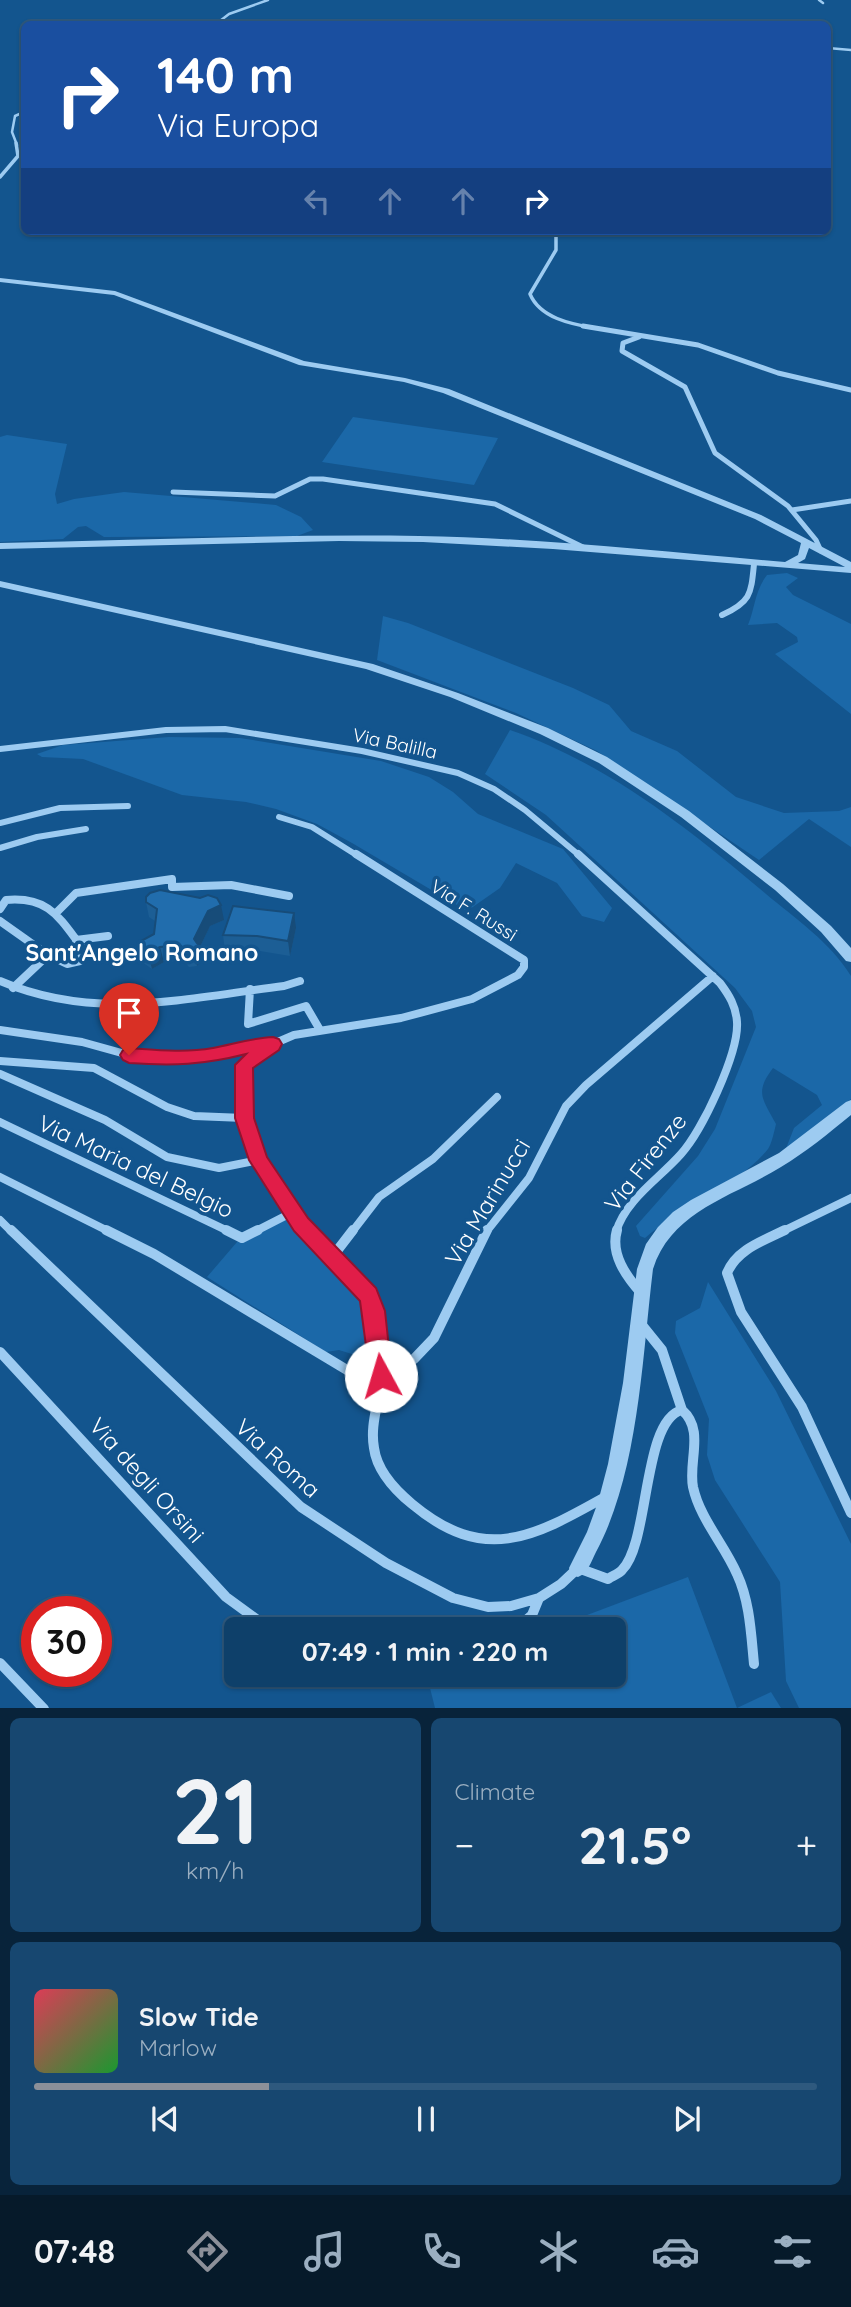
<!DOCTYPE html>
<html lang="en">
<head>
<meta charset="utf-8">
<style>
	:root { --surface:#0e406a; --page:#174770; --text:#f1f3f6; --muted:#9bafc1; --line:#2e597e; --accent:#8c9099 }
	body { margin:0; font-family:Quicksand,sans-serif; background:var(--page); color:var(--text); height:100vh; display:flex; flex-direction:column; font-size:26px; white-space:nowrap }
	* { box-sizing:border-box; margin:0 }
	p { font-size:23px; color:var(--muted) }
	.icon { flex:none; width:38px; height:38px; fill:none; stroke:currentColor; stroke-width:2; stroke-linecap:round; stroke-linejoin:round }
	.map { position:relative; height:1708px; overflow:hidden }
	.side { display:flex; flex-direction:column; gap:10px; padding:10px; background:#08233a; flex:1 }
	.side>* { flex:none }
	.guide { position:absolute; left:21px; top:21px; width:810px; height:214px; border-radius:10px; box-shadow:0 2px 5px #0004,0 0 0 2px var(--line); background:#1a4fa0; color:#fff; overflow:hidden }
	.speed { position:absolute; left:21px; top:1596px; display:flex; gap:14px; font-size:35px; font-weight:700; text-align:center }
	.speed>* { display:grid; place-content:center; width:91px; height:91px; border-radius:50%; background:var(--surface); box-shadow:0 2px 5px #0004,0 0 0 2px var(--line); line-height:1 }
	.speed .limit { border:10px solid #d22; background:#fff; color:#111 }
	.pin { position:absolute; display:grid; place-items:center; width:60px; height:60px; color:#fff; margin:-72px -30px; border-radius:50% 50% 50% 0; rotate:-45deg; box-shadow:0 0 7px #0007 }
	.pin .icon { rotate:45deg }
	.me { position:absolute; width:77px; margin:-38px; rotate:354deg; stroke-linejoin:round; filter:drop-shadow(0 0 5px #0008) }
	.turn { display:flex; align-items:center; gap:24px; height:147px; padding:0 21px; font-size:32px }
	.turn .icon { width:91px; height:91px; stroke-width:2.5 }
	.turn b { display:block; font-size:49px; line-height:60px }
	.lanes { display:flex; align-items:center; height:66px; padding:0 21px; background:#0003; justify-content:center; gap:35px; direction:ltr }
	.lanes .off { opacity:.35 }
	.big { font-size:52px; font-weight:700; line-height:1.1 }
	.side .tile { flex:1; display:flex; flex-direction:column; justify-content:center; gap:10px; min-width:0; padding:0 24px; border-radius:10px; background:var(--page) }
	.side .dial { align-items:center; gap:0 }
	.dial b { font-size:91px; line-height:1 }
	.song { display:flex; align-items:center; gap:21px }
	.cover { width:84px; height:84px; border-radius:10px; background:linear-gradient(135deg,hsl(350 70% 55%),hsl(130 70% 35%)) }
	.played { height:7px; border-radius:4px; background:linear-gradient(90deg,var(--accent) 30%,var(--line) 30%) }
	.keys { display:flex; justify-content:space-around; direction:ltr }
	.heat { display:flex; justify-content:space-between; align-items:center; font-size:38px; direction:ltr }
	.side .tiles { flex:1; display:grid; gap:10px; grid-template-columns:1fr 1fr }
	.tile:last-child { grid-column:span 2 }
	.trip { position:absolute; left:224px; top:1617px; width:402px; height:70px; border-radius:10px; background:var(--surface); box-shadow:0 2px 5px #0004,0 0 0 2px var(--line); font-weight:700; line-height:70px; text-align:center }
	.tab-bar { display:flex; height:112px; justify-content:space-around; align-items:center; background:#061a2a; color:var(--muted) }
	.tab-bar .icon { width:49px; height:49px }
	.tab-bar .selected { color:var(--accent) }
	.tab-bar b { font-size:32px; color:var(--text) }
	.map>svg:first-child { display:block }
	.green { fill:#1b68a8 }
	.lines { fill:none; stroke-linecap:round; stroke-linejoin:round }
	.minor-far5 { stroke:#9dcbf1; stroke-width:2.5 }
	.minor-far4 { stroke:#9dcbf1; stroke-width:3.5 }
	.minor-far3 { stroke:#9dcbf1; stroke-width:5 }
	.minor-far2 { stroke:#9dcbf1; stroke-width:6 }
	.minor-far1 { stroke:#9dcbf1; stroke-width:8 }
	.minor { stroke:#9dcbf1; stroke-width:10 }
	.tertiary { fill:#9dcbf1; fill-rule:evenodd }
	.wall { fill:#1c5e95 }
	.shaded-wall { fill:#174c79 }
	.building { fill:#216dad; stroke:#174c79; stroke-width:2 }
	.route { fill:#e11d48; stroke:#92132f; stroke-width:2 }
	.labels { text-anchor:middle; dominant-baseline:central; stroke-width:7; stroke-linejoin:round; paint-order:stroke }
	.street-label { font-size:19px; fill:#fff; stroke:#13558e }
	.quarter-label { font-size:23px; font-weight:bold; fill:#fff; stroke:#13558e }
	.near-street-label { font-size:23px; fill:#fff; stroke:#13558e }
</style>
</head>
<body>
<div class="map">
<svg width="851" height="1709" viewBox="0 0 851 1709">
	<rect width="100%" height="100%" fill="#13558e"/>
	<path class="green" d="M 353,417 L 498,438 L 474,485 L 322,462 Z
		M 7,435 L 67,444 L 55,494 L 57,504 L 74,499 L 124,492 L 276,505 L 301,517 L 313,530 L 297,536 L 104,537 L 86,526 L 78,527 L 63,539 L 0,542 L 0,437 Z
		M 787,573 L 798,578 L 786,587 L 793,595 L 851,624 L 851,714 L 775,654 L 798,642 L 797,637 L 777,623 L 748,625 C 755,608 755,590 767,575 Z
		M 383,616 L 408,623 L 573,688 L 609,705 L 631,731 L 677,751 L 736,797 L 784,813 L 839,811 L 851,807 L 851,847 L 809,819 L 759,860 L 597,751 L 516,713 L 377,660 Z
		M 510,730 C 608,764 688,828 766,894 C 796,919 830,942 851,976 L 851,1099 L 785,1151 L 794,1128 L 822,1105 L 817,1095 L 773,1068 C 754,1093 763,1099 776,1124 C 774,1132 772,1143 768,1149 C 740,1184 681,1207 645,1238 L 640,1236 L 636,1226 L 698,1156 L 715,1129 L 756,1027 L 752,1011 L 735,988 L 546,815 L 485,774 Z
		M 169,737 L 240,738 L 381,761 L 429,777 L 453,792 L 478,814 L 563,849 L 612,908 L 604,922 L 582,916 L 557,883 L 516,863 L 500,888 L 467,911 L 352,843 L 317,824 L 276,809 L 246,802 L 182,795 L 83,759 L 42,757 L 37,754 L 63,745 Z
		M 291,1217 L 359,1290 L 368,1305 L 374,1361 L 339,1350 L 326,1352 L 207,1277 L 237,1242 Z
		M 708,1282 L 776,1391 L 851,1544 L 851,1708 L 799,1708 L 786,1681 L 780,1582 L 715,1480 L 707,1455 L 709,1419 L 675,1333 L 676,1321 L 700,1308 Z
		M 688,1577 L 737,1708 L 771,1692 L 781,1708 L 435,1708 L 427,1676 L 430,1675 L 614,1675 L 614,1629 L 550,1629 Z"/>
	<g class="lines">
		<path class="minor-far5" d="M 819,0 L 823,3
			M 216,24 L 229,14 L 268,0
			M 828,48 L 851,50
			M 17,145 L 12,132 L 15,116 L 24,112"/>
		<path class="minor-far4" d="M 0,177 L 18,156 L 16,143
			M 556,231 L 556,250 L 530,294 C 540,318 571,324 594,328"/>
		<path class="minor-far3" d="M 583,326 L 698,345 L 778,373 L 851,390
			M 639,337 L 623,343 L 622,351 L 685,387 L 715,453 L 788,506 L 816,540 L 821,551
			M 173,492 L 275,496 L 310,479 L 323,479 L 495,504 L 585,548
			M 792,510 L 851,501"/>
		<path class="minor-far2" d="M 722,615 C 751,602 751,594 754,564
			M 0,749 L 166,730 L 225,729 L 362,751 L 458,773 L 494,789 L 525,810 L 580,856
			M 279,817 L 312,827 L 358,856
			M 0,823 L 60,808 L 128,806
			M 0,848 L 37,837 L 86,829"/>
		<path class="minor-far1" d="M 578,854 L 720,983 C 729,995 736,1006 737,1022 C 739,1053 702,1131 681,1154 C 659,1179 626,1199 616,1232
			M 0,909 L 6,900 C 50,896 60,919 84,950 L 80,961 L 67,964 L 48,955
			M 56,913 L 76,893 L 172,879 L 172,887 L 231,885 L 289,896
			M 0,921 L 48,955 L 13,988
			M 76,940 L 108,936
			M 0,981 C 95,1022 186,998 284,986 L 300,981
			M 250,989 L 248,1024 L 306,1006 L 320,1030
			M 0,1030 L 82,1042 L 129,1055 L 177,1059 L 272,1044
			M 0,1061 L 94,1068 L 167,1107 L 194,1116 L 244,1118
			M 0,1074 L 105,1120 L 167,1157 L 219,1168 L 259,1160
			M 0,1122 L 230,1232
			M 0,1177 L 110,1232
			M 0,1220 L 12,1232
			M 254,1232 L 293,1212
			M 309,1232 C 281,1201 249,1156 243,1114 C 241,1098 243,1081 244,1065 L 273,1044 L 294,1035 L 401,1018 L 472,999 L 518,975 L 524,967 L 524,960 L 356,854
			M 352,1232 L 379,1197 L 433,1159 L 497,1097
			M 486,1232 L 529,1178 L 566,1106 L 586,1085 L 713,976
			M 781,1232 L 851,1198"/>
		<path class="minor" d="M 11,1230 L 301,1507 L 386,1563 L 453,1598 L 488,1607 L 511,1606 L 539,1598 L 561,1584 L 578,1568 L 608,1579 C 612,1576 619,1574 622,1570 C 650,1543 642,1420 682,1410 C 705,1430 688,1461 693,1487 C 700,1519 724,1544 737,1574 C 750,1602 751,1634 754,1664
			M 106,1230 L 154,1254 L 347,1370 L 381,1376
			M 226,1230 L 242,1238 L 258,1230
			M 307,1230 C 328,1254 363,1274 373,1306 C 381,1330 383,1360 380,1385 C 378,1406 370,1426 374,1448 C 377,1471 395,1490 412,1504 C 484,1564 532,1538 605,1497
			M 617,1230 C 610,1254 626,1276 641,1293
			M 785,1230 C 763,1241 737,1249 727,1273 L 741,1312 L 802,1407 L 851,1513
			M 333,1256 L 353,1230
			M 641,1324 L 662,1350 L 682,1410
			M 0,1352 L 226,1597 L 270,1629
			M 381,1376 L 414,1359 L 434,1338 L 487,1230
			M 516,1629 L 532,1615 L 539,1598
			M 0,1663 L 44,1709"/>
		<path class="tertiary" d="M 0,278 L 115,291 L 304,361 L 405,378 L 449,389 L 761,515 L 851,562 L 851,573 L 553,549 L 423,542 L 339,541 L 0,549 L 0,543 C 140,540 280,534 419,536 C 541,538 663,552 785,562 L 798,555 L 801,543 L 755,519 L 443,393 L 404,382 L 299,365 L 114,295 L 0,282 ZM 809,548 L 845,567 L 798,563 L 805,559 Z
			M 0,581 L 373,664 L 458,693 L 548,728 L 607,757 L 689,811 L 783,884 L 831,926 L 851,948 L 851,962 L 846,961 L 821,932 L 775,890 L 681,817 L 599,763 L 540,734 L 450,697 L 366,669 L 0,587 Z
			M 851,1100 L 851,1115 C 829,1133 806,1152 781,1167 C 733,1197 672,1210 653,1269 C 642,1358 639,1472 596,1552 C 591,1562 588,1573 578,1577 L 571,1575 L 569,1568 L 587,1532 L 598,1502 L 608,1464 L 623,1383 L 637,1269 L 646,1244 L 658,1227 L 673,1212 L 691,1200 L 779,1153 L 846,1102 Z"/>
	</g>
	<path class="wall" d="M 146,902 L 224,920 L 210,926 L 199,949 L 201,962 L 197,966 L 189,967 L 184,961 L 164,962 L 152,969 L 142,962 L 138,946 L 154,934 L 155,921 L 149,917 Z
		M 296,928 L 290,956 L 260,951 L 225,951 L 223,935 Z"/>
	<path class="shaded-wall" d="M 221,905 L 224,920 L 210,926 L 199,949 L 201,962 L 197,966 L 194,950 L 194,939 L 208,911 Z
		M 294,913 L 296,928 L 290,956 L 288,941 Z
		M 160,947 L 164,962 L 152,969 L 148,953 Z"/>
	<path class="building" d="M 160,890 L 200,898 L 208,895 L 217,898 L 221,905 L 208,911 L 194,939 L 199,946 L 194,950 L 186,951 L 180,945 L 160,947 L 148,953 L 138,946 L 141,941 L 154,934 L 157,909 L 146,902 L 146,897 L 150,893 Z
		M 233,906 L 294,913 L 288,941 L 257,936 L 223,935 Z"/>
	<path class="route" d="M 273,1037 L 279,1039 L 282,1044 L 279,1050 L 253,1068 L 254,1118 L 267,1157 L 308,1218 L 376,1288 L 385,1311 L 392,1376 L 389,1383 L 381,1386 L 374,1383 L 370,1376 L 360,1301 L 294,1231 L 249,1160 L 235,1118 L 235,1065 L 246,1054 C 203,1065 173,1066 129,1063 L 123,1060 L 120,1055 L 123,1050 L 129,1048 C 157,1050 185,1053 213,1048 C 234,1044 252,1038 273,1037 Z"/>
	<g class="labels">
		<g class="street-label">
			<text transform="translate(395 743) rotate(12)">Via Balilla</text>
			<text transform="translate(474 910) rotate(32)">Via F. Russi</text>
		</g>
		<g class="quarter-label">
			<text x="142" y="952">Sant'Angelo Romano</text>
		</g>
		<g class="near-street-label">
			<text transform="translate(645 1162) rotate(-52)">Via Firenze</text>
			<text transform="translate(136 1166) rotate(25)">Via Maria del Belgio</text>
			<text transform="translate(487 1202) rotate(-59)">Via Marinucci</text>
			<text transform="translate(278 1458) rotate(42)">Via Roma</text>
			<text transform="translate(147 1480) rotate(48)">Via degli Orsini</text>
		</g>
	</g>
</svg>
<div class="speed"><div class="limit">30</div></div>
<div class="pin" style="left:129px;top:1055px;background:#d93025"><svg class="icon" aria-label="arrive" viewBox="0 0 24 24"><path d="M6 21V4h12l-3 4 3 4H6"/></svg></div>
<svg class="me" style="left:381px;top:1376px" viewBox="-20 -20 40 40"><circle r="19" fill="#fff"/><path d="M0-13L10 11 0 6-10 11z" fill="#e11d48"/></svg>
<div class="trip">07:49 · 1 min · 220 m</div>
<div class="guide">
<div class="turn"><svg class="icon" aria-label="right" viewBox="0 0 24 24"><path d="M7 20v-9h11M14 6l5 5-5 5"/></svg><div><b>140 m</b>Via Europa</div></div>
<div class="lanes"><svg class="icon off" aria-label="left" viewBox="0 0 24 24"><path d="M17 20v-9H6M10 6l-5 5 5 5"/></svg><svg class="icon off" aria-label="ahead" viewBox="0 0 24 24"><path d="M12 20V5M6 11l6-6 6 6"/></svg><svg class="icon off" aria-label="ahead" viewBox="0 0 24 24"><path d="M12 20V5M6 11l6-6 6 6"/></svg><svg class="icon" aria-label="right" viewBox="0 0 24 24"><path d="M7 20v-9h11M14 6l5 5-5 5"/></svg></div>
</div>
</div>
<section class="side">
<div class="tiles">
<div class="tile dial"><b>21</b><p>km/h</p></div>
<div class="tile"><p>Climate</p>
<div class="heat"><a>−</a><b class="big">21.5°</b><a>+</a></div>
</div>
<div class="tile">
<div class="song"><i class="cover"></i><div><b>Slow Tide</b><p>Marlow</p></div></div>
<div class="played"></div>
<div class="keys"><svg class="icon" aria-label="previous" viewBox="0 0 24 24"><path d="M18 5L8 12l10 7zM5 5v14"/></svg><svg class="icon" aria-label="pause" viewBox="0 0 24 24"><path d="M8 5v14M16 5v14"/></svg><svg class="icon" aria-label="next" viewBox="0 0 24 24"><path d="M6 5l10 7-10 7zM19 5v14"/></svg></div>
</div>
</div>
</section>
<nav class="tab-bar">
<b>07:48</b>
<svg class="icon selected" aria-label="directions" viewBox="0 0 24 24"><path d="M12 3l9 9-9 9-9-9zM9 14v-3h6M13 9l2 2-2 2"/></svg>
<svg class="icon" aria-label="music" viewBox="0 0 24 24"><path d="M9 18V5l10-2v13"/><circle cx="6" cy="18" r="3"/><circle cx="16" cy="16" r="3"/></svg>
<svg class="icon" aria-label="phone" viewBox="0 0 24 24"><path d="M5 4h4l2 5-3 2q2 4 5 5l2-3 5 2v4C11 20 4 13 5 4z"/></svg>
<svg class="icon" aria-label="climate" viewBox="0 0 24 24"><path d="M12 3v18M4 7l16 10M4 17L20 7"/></svg>
<svg class="icon" aria-label="car" viewBox="0 0 24 24"><path d="M5 17H2v-5l4-1 3-4h7l3 4 3 1v5h-3M9 17h6M6 11h13"/><circle cx="7" cy="17" r="2"/><circle cx="17" cy="17" r="2"/></svg>
<svg class="icon" aria-label="filters" viewBox="0 0 24 24"><path d="M4 7h16M4 17h16"/><circle cx="9" cy="7" r="2"/><circle cx="15" cy="17" r="2"/></svg>
</nav>
</body>
</html>
